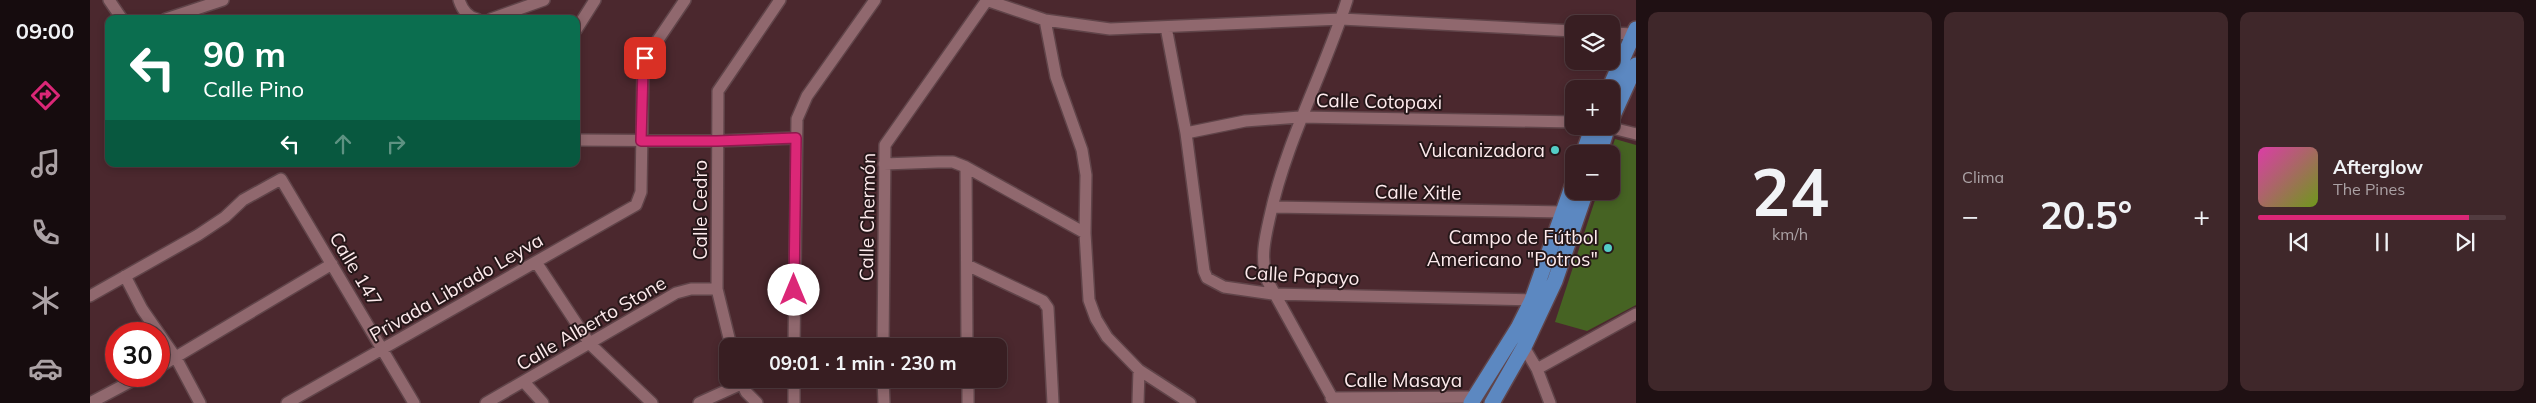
<!DOCTYPE html>
<html lang="es">
<head>
<meta charset="utf-8">
<style>
	:root { --surface:#381e22; --page:#3f272a; --text:#f1f3f6; --muted:#aba2a5; --line:#523c40; --accent:#db2777 }
	body { margin:0; font-family:Mulish,sans-serif; background:var(--page); color:var(--text); height:100vh; display:flex; flex-direction:column; font-size:19px; white-space:nowrap }
	* { box-sizing:border-box; margin:0 }
	p { font-size:16px; color:var(--muted) }
	.icon { flex:none; width:28px; height:28px; fill:none; stroke:currentColor; stroke-width:2; stroke-linecap:round; stroke-linejoin:round }
	.map { position:relative; flex:1; overflow:hidden }
	.sheet { display:flex; flex-direction:column; gap:12px; padding:12px; background:#1f1013; width:900px }
	.sheet>* { flex:none }
	.top-card { position:absolute; left:15px; top:15px; width:475px; height:152px; border-radius:10px; box-shadow:0 2px 8px #0003,0 0 0 1px var(--line); background:#0b6e4f; color:#fff; overflow:hidden }
	.buttons { position:absolute; left:1475px; top:15px; display:grid; gap:10px }
	.buttons a { display:grid; place-items:center; width:55px; height:55px; border-radius:10px; background:var(--surface); box-shadow:0 2px 8px #0003,0 0 0 1px var(--line); font-size:25px }
	.speed { position:absolute; left:15px; top:322px; display:flex; gap:10px; font-size:25px; font-weight:700; text-align:center }
	.speed>* { display:grid; place-content:center; width:65px; height:65px; border-radius:50%; background:var(--surface); box-shadow:0 2px 8px #0003,0 0 0 1px var(--line); line-height:1 }
	.speed .limit { border:8px solid #d22; background:#fff; color:#111 }
	.pin { position:absolute; display:grid; place-items:center; width:42px; height:42px; color:#fff; margin:-21px; border-radius:10px; box-shadow:0 2px 8px #0006 }
	.me { position:absolute; width:55px; margin:-28px; rotate:0deg; stroke-linejoin:round; filter:drop-shadow(0 0 4px #0008) }
	.turn { display:flex; align-items:center; gap:18px; height:105px; padding:0 15px; font-size:22px }
	.turn .icon { width:65px; height:65px; stroke-width:2.5 }
	.turn b { display:block; font-size:35px; line-height:42px }
	.lanes { display:flex; align-items:center; height:48px; padding:0 15px; background:#0003; justify-content:center; gap:25px; direction:ltr }
	.lanes .off { opacity:.35 }
	.big { font-size:38px; font-weight:700; line-height:1.1 }
	.sheet .card { flex:1; display:flex; flex-direction:column; justify-content:center; gap:8px; min-width:0; padding:0 18px; border-radius:10px; background:var(--page) }
	.sheet .dial { align-items:center; gap:0 }
	.dial b { font-size:65px; line-height:1 }
	.song { display:flex; align-items:center; gap:15px }
	.cover { width:60px; height:60px; border-radius:8px; background:linear-gradient(135deg,hsl(320 70% 55%),hsl(80 70% 35%)) }
	.played { height:5px; border-radius:2px; background:linear-gradient(90deg,var(--accent) 85%,var(--line) 85%) }
	.keys { display:flex; justify-content:space-around; direction:ltr }
	.heat { display:flex; justify-content:space-between; align-items:center; font-size:28px; direction:ltr }
	.sheet .tiles { flex:1; display:grid; gap:12px; grid-template-columns:repeat(3,1fr) }
	.trip { position:absolute; left:629px; top:338px; width:288px; height:50px; border-radius:10px; background:var(--surface); box-shadow:0 2px 8px #0003,0 0 0 1px var(--line); font-weight:700; line-height:50px; text-align:center }
	main { display:flex; flex:1; min-height:0 }
	.dock { display:flex; flex-direction:column; width:90px; justify-content:space-around; align-items:center; background:#160c0e; color:var(--muted) }
	.dock .icon { width:35px; height:35px }
	.dock .active { color:var(--accent) }
	.dock b { font-size:22px; color:var(--text) }
	.map>svg:first-child { display:block }
	.pitch { fill:#466323 }
	.lines { fill:none; stroke-linecap:round; stroke-linejoin:round }
	.street-casing { stroke:#604449; stroke-width:14 }
	.primary-casing { stroke:#604449; stroke-width:18 }
	.street { stroke:#90686e; stroke-width:11 }
	.primary { stroke:#5c88c1; stroke-width:15 }
	.route-casing { stroke:#8e194d; stroke-width:12 }
	.route { stroke:#db2777; stroke-width:9 }
	.poi-dot { fill:#54cdc7; stroke:#261719; stroke-width:2 }
	.labels { text-anchor:middle; dominant-baseline:central; stroke-width:4; stroke-linejoin:round; paint-order:stroke }
	.street-label { font-size:19px; fill:#fdeaec; stroke:#261719 }
	.poi-label { font-size:19px; fill:#fdeaec; stroke:#261719; text-anchor:end }
</style>
</head>
<body>
<main>
<nav class="dock">
<b>09:00</b>
<svg class="icon active" aria-label="directions" viewBox="0 0 24 24"><path d="M12 3l9 9-9 9-9-9zM9 14v-3h6M13 9l2 2-2 2"/></svg>
<svg class="icon" aria-label="music" viewBox="0 0 24 24"><path d="M9 18V5l10-2v13"/><circle cx="6" cy="18" r="3"/><circle cx="16" cy="16" r="3"/></svg>
<svg class="icon" aria-label="phone" viewBox="0 0 24 24"><path d="M5 4h4l2 5-3 2q2 4 5 5l2-3 5 2v4C11 20 4 13 5 4z"/></svg>
<svg class="icon" aria-label="climate" viewBox="0 0 24 24"><path d="M12 3v18M4 7l16 10M4 17L20 7"/></svg>
<svg class="icon" aria-label="car" viewBox="0 0 24 24"><path d="M5 17H2v-5l4-1 3-4h7l3 4 3 1v5h-3M9 17h6M6 11h13"/><circle cx="7" cy="17" r="2"/><circle cx="17" cy="17" r="2"/></svg>
</nav>
<div class="map">
<svg width="1546" height="403" viewBox="0 0 1546 403">
	<rect width="100%" height="100%" fill="#4b282e"/>
	<path class="pitch" d="M 1525,139 L 1546,145 L 1546,305 L 1497,331 L 1465,322 L 1508,191 L 1521,191 L 1520,154 Z"/>
	<g class="lines">
		<g class="street-casing">
			<path id="street" d="M 19,0 L 32,19
				M 369,0 C 372,9 377,17 387,19
				M 896,0 L 955,20 L 1020,29 L 1251,19 L 1484,31
				M 76,19 L 133,0
				M 401,19 L 454,0
				M 955,20 L 966,77 L 992,150 L 996,175 L 995,233 L 999,300 L 1006,319 L 1017,337 L 1049,370 L 1100,403
				M 1076,27 L 1096,133 L 1114,271 L 1117,278 L 1134,287 L 1183,294 L 1442,300
				M 486,30 L 505,0
				M 1521,33 L 1544,34
				M 1518,127 L 1546,134
				M 1096,133 L 1155,121 L 1210,117 L 1484,122
				M 486,140 L 627,141 L 705,138
				M 794,164 L 848,162 L 863,162 L 876,167 L 995,233
				M 876,167 L 877,346
				M 1182,207 L 1473,212
				M 446,262 L 500,344 L 562,403
				M 877,265 L 953,301 L 958,308 L 963,403
				M 35,276 L 52,309 L 86,358 L 110,403
				M 0,296 L 108,235 L 135,217 L 153,200 L 191,179 L 324,403
				M 641,346 L 627,289 L 628,91 L 690,0
				M 704,346 L 707,119 L 717,96 L 785,0
				M 793,346 L 795,145 L 897,0
				M 1434,347 L 1447,369 L 1546,314
				M 69,367 L 242,264
				M 1447,369 L 1460,403
				M 650,379 L 656,392 L 667,403
				M 793,379 L 794,403
				M 878,379 L 878,403
				M 434,382 L 453,403
				M 1241,398 L 1386,397
				M 0,403 L 51,376
				M 197,403 L 546,205 L 551,192 L 553,68 L 555,59 L 595,0
				M 396,403 L 586,293 L 601,289 L 627,289
				M 609,403 L 651,384
				M 704,403 L 704,379
				M 1048,403 L 1049,370
				M 1245,403 L 1177,280 C 1170,258 1175,238 1180,216 C 1196,141 1234,73 1257,0"/>
		</g>
		<g class="primary-casing">
			<path id="primary" d="M 1519,89 L 1546,29
				M 1521,120 L 1546,65
				M 1493,154 L 1503,126
				M 1509,154 L 1518,126
				M 1381,403 L 1428,328 L 1442,300 L 1484,181
				M 1402,403 L 1434,347 L 1465,281 L 1496,191"/>
		</g>
		<use href="#street" class="street"/>
		<use href="#primary" class="primary"/>
	</g>
	<g class="lines">
		<g class="route-casing">
			<path id="route" d="M 555,58 L 553,68 L 551,141 L 627,141 L 706,138 L 704,290"/>
		</g>
		<use href="#route" class="route"/>
	</g>
	<g class="poi-dot">
		<circle cx="1465" cy="150" r="5"/>
		<circle cx="1518" cy="248" r="5"/>
	</g>
	<g class="labels">
		<g class="street-label">
			<text transform="translate(1289 101) rotate(1)">Calle Cotopaxi</text>
			<text transform="translate(1328 192) rotate(1)">Calle Xitle</text>
			<text transform="translate(610 210) rotate(-90)">Calle Cedro</text>
			<text transform="translate(777 217) rotate(-89)">Calle Chermón</text>
			<text transform="translate(266 269) rotate(59)">Calle 147</text>
			<text transform="translate(1212 275) rotate(3)">Calle Papayo</text>
			<text transform="translate(366 287) rotate(-30)">Privada Librado Leyva</text>
			<text transform="translate(501 323) rotate(-30)">Calle Alberto Stone</text>
			<text x="1313" y="380">Calle Masaya</text>
		</g>
		<g class="poi-label">
			<text x="1455" y="150">Vulcanizadora</text>
			<text x="1508" y="237">Campo de Fútbol<tspan x="1508" dy="22">Americano "Potros"</tspan></text>
		</g>
	</g>
</svg>
<div class="buttons">
<a><svg class="icon" aria-label="layers" viewBox="0 0 24 24"><path d="M12 4l9 5-9 5-9-5zM3 14l9 5 9-5"/></svg></a>
<a>+</a>
<a>−</a>
</div>
<div class="speed"><div class="limit">30</div></div>
<div class="pin" style="left:555px;top:58px;background:#d93025"><svg class="icon" aria-label="arrive" viewBox="0 0 24 24"><path d="M6 21V4h12l-3 4 3 4H6"/></svg></div>
<svg class="me" style="left:704px;top:290px" viewBox="-20 -20 40 40"><circle r="19" fill="#fff"/><path d="M0-13L10 11 0 6-10 11z" fill="#db2777"/></svg>
<div class="trip">09:01 · 1 min · 230 m</div>
<div class="top-card">
<div class="turn"><svg class="icon" aria-label="left" viewBox="0 0 24 24"><path d="M17 20v-9H6M10 6l-5 5 5 5"/></svg><div><b>90 m</b>Calle Pino</div></div>
<div class="lanes"><svg class="icon" aria-label="left" viewBox="0 0 24 24"><path d="M17 20v-9H6M10 6l-5 5 5 5"/></svg><svg class="icon off" aria-label="ahead" viewBox="0 0 24 24"><path d="M12 20V5M6 11l6-6 6 6"/></svg><svg class="icon off" aria-label="right" viewBox="0 0 24 24"><path d="M7 20v-9h11M14 6l5 5-5 5"/></svg></div>
</div>
</div>
<section class="sheet">
<div class="tiles">
<div class="card dial"><b>24</b><p>km/h</p></div>
<div class="card"><p>Clima</p>
<div class="heat"><a>−</a><b class="big">20.5°</b><a>+</a></div>
</div>
<div class="card">
<div class="song"><i class="cover"></i><div><b>Afterglow</b><p>The Pines</p></div></div>
<div class="played"></div>
<div class="keys"><svg class="icon" aria-label="previous" viewBox="0 0 24 24"><path d="M18 5L8 12l10 7zM5 5v14"/></svg><svg class="icon" aria-label="pause" viewBox="0 0 24 24"><path d="M8 5v14M16 5v14"/></svg><svg class="icon" aria-label="next" viewBox="0 0 24 24"><path d="M6 5l10 7-10 7zM19 5v14"/></svg></div>
</div>
</div>
</section>
</main>
</body>
</html>
